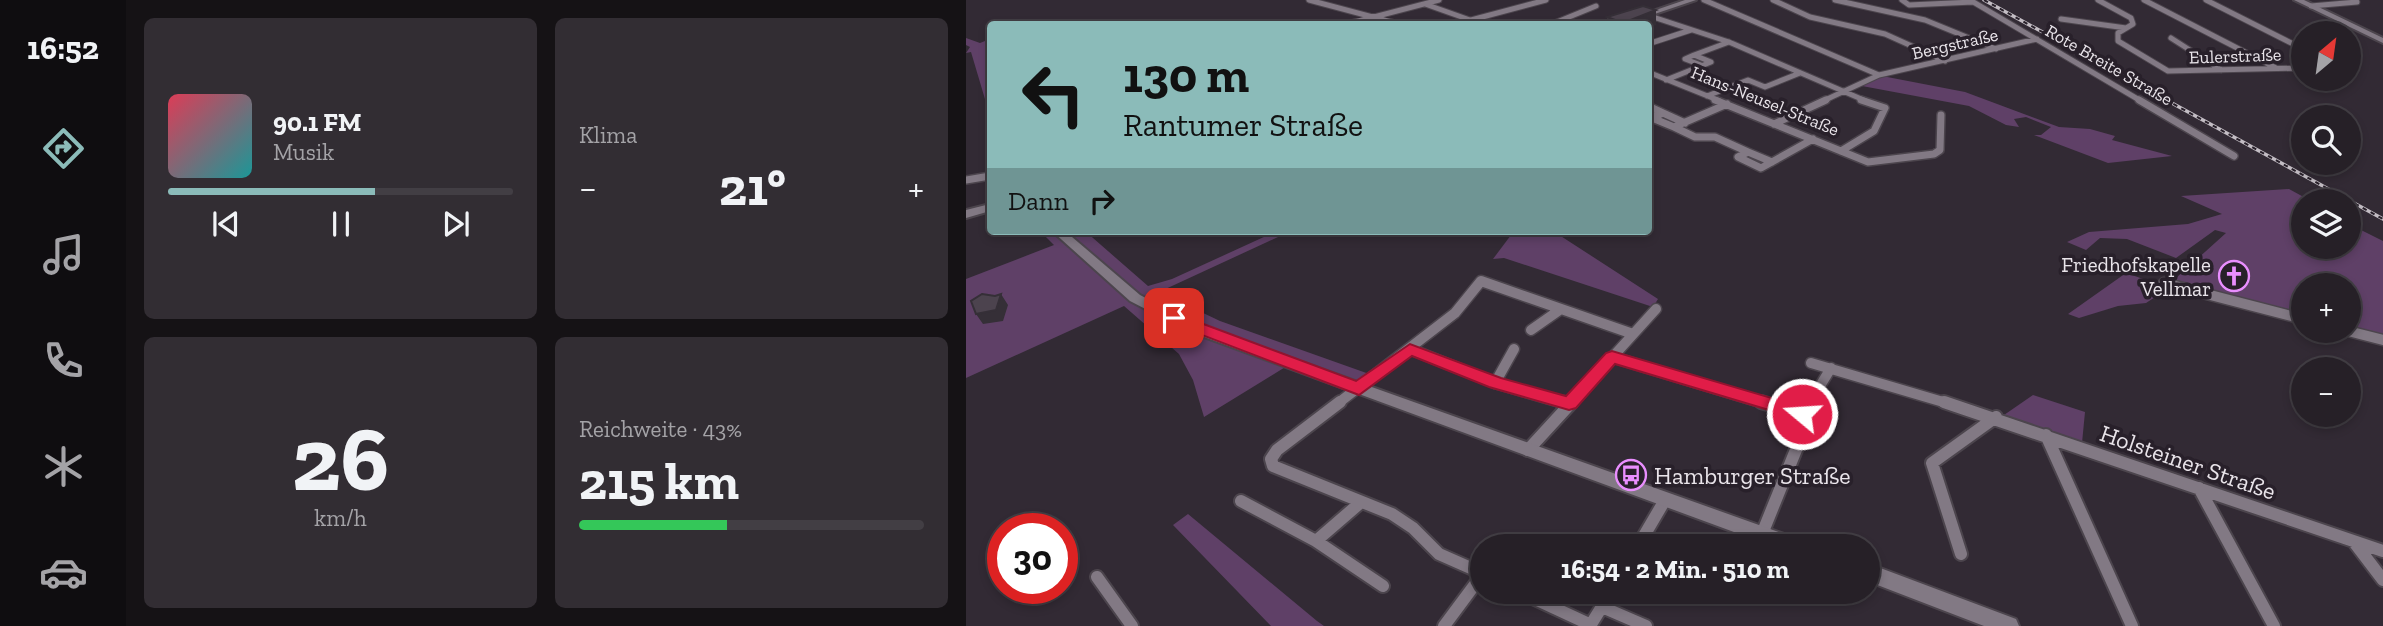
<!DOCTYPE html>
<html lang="de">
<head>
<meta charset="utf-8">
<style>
	:root { --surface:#262027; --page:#322d33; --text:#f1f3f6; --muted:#a4a3a7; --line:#423e44; --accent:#8bbbb9 }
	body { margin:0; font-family:"Zilla Slab",serif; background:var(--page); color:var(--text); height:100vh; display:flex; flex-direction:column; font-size:26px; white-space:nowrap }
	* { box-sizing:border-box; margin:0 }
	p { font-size:23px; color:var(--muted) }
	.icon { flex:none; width:38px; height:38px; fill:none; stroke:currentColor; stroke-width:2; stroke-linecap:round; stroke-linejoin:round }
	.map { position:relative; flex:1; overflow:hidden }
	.sheet { display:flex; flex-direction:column; gap:18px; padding:18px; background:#151215; width:840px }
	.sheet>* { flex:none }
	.guide { position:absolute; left:21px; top:21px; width:665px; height:214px; border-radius:7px; box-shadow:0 4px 10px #0003,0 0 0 2px var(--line); background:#8bbbb9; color:#111; overflow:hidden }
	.needle { width:46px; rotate:29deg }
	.buttons { position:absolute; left:1325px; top:21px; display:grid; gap:14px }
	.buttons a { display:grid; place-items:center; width:70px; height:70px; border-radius:50%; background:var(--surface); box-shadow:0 4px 10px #0003,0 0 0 2px var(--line); font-size:35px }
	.speed { position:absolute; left:21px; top:513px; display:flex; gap:14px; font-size:35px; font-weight:700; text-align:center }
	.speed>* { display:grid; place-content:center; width:91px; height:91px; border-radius:50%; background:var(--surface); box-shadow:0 4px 10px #0003,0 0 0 2px var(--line); line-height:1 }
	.speed .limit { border:10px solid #d22; background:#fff; color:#111 }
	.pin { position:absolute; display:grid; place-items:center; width:60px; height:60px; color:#fff; margin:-30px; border-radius:14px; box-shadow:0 4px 10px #0006 }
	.me { position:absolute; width:77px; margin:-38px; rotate:288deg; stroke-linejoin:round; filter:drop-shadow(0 0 5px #0008) }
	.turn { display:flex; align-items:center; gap:24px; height:147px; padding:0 21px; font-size:32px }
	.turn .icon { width:91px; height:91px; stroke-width:2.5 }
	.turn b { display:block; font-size:49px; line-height:60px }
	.then { display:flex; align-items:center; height:66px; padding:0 21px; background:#0003; gap:14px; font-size:26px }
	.big { font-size:52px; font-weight:700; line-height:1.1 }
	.sheet .widget { flex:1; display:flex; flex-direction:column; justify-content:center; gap:10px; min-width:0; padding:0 24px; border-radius:10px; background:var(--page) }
	.sheet .dial { align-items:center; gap:0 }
	.dial b { font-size:91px; line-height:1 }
	.song { display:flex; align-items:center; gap:21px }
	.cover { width:84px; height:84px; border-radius:10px; background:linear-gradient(135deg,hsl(350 70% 55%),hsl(180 70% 35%)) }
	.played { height:7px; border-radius:4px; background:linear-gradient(90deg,var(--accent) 60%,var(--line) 60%) }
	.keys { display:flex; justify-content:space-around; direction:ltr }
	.heat { display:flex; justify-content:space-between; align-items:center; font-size:38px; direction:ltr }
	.charge { height:10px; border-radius:5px; background:linear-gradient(90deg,#34c759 43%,var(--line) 0) }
	.sheet .tiles { flex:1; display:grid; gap:18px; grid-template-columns:repeat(2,1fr) }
	.trip { position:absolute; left:504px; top:534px; width:410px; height:70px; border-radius:35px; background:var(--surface); box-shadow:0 4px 10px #0003,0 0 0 2px var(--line); font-weight:700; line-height:70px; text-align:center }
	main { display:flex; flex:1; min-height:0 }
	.tabs { display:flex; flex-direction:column; width:126px; justify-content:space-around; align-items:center; background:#0f0d10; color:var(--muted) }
	.tabs .icon { width:49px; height:49px }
	.tabs .current { color:var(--accent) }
	.tabs b { font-size:32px; color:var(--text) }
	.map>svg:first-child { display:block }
	.green { fill:#5f4067 }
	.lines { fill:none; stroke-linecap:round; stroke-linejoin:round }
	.street-far3-casing { stroke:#4c454d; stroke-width:7 }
	.street-far2-casing { stroke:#4c454d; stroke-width:10 }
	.street-far1-casing { stroke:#4c454d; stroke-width:13 }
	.street-casing { stroke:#4c454d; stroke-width:16 }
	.secondary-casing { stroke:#4c454d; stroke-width:4 }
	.street-far3 { stroke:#827984; stroke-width:5 }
	.street-far2 { stroke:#827984; stroke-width:7 }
	.street-far1 { stroke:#827984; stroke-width:10 }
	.street { stroke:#827984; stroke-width:12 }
	.secondary { fill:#827984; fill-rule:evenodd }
	.rail-casing { stroke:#c3bdc4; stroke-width:3.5 }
	.rail { stroke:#28202a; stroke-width:2; stroke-dasharray:4.5; stroke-linecap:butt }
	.wall { fill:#413a43 }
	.shaded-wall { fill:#352f37 }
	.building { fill:#4c434e; stroke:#352f37; stroke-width:2 }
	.route { fill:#e11d48; stroke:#92132f; stroke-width:2 }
	.labels { text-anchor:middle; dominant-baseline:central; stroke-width:7; stroke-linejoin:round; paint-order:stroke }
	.far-street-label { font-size:18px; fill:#e9e4ea; stroke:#28202a }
	.poi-label { font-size:21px; fill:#e9e4ea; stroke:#28202a; text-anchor:end }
	.near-street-label { font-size:24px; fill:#e9e4ea; stroke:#28202a }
	.near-poi-label { font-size:24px; fill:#e9e4ea; stroke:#28202a; text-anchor:start }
</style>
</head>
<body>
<main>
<nav class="tabs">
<b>16:52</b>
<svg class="icon current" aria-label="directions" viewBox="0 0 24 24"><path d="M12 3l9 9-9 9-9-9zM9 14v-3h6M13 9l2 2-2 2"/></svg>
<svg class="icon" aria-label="music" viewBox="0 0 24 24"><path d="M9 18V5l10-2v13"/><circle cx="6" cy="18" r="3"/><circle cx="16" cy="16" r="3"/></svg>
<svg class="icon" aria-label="phone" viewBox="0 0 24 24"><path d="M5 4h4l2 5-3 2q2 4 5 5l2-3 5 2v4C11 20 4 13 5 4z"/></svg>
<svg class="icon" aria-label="climate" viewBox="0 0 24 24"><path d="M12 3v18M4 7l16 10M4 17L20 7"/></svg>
<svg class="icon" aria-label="car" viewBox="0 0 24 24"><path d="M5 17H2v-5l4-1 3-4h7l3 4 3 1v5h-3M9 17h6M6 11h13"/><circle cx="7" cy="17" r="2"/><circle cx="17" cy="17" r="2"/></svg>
</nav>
<section class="sheet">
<div class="tiles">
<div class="widget">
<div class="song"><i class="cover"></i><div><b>90.1 FM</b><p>Musik</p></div></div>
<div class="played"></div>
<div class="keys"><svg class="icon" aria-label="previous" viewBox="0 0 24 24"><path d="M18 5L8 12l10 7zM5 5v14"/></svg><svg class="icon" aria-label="pause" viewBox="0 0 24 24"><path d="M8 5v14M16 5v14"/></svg><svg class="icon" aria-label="next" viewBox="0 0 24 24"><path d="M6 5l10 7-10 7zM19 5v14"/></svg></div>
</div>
<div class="widget"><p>Klima</p>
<div class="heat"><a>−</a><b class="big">21°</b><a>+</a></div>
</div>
<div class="widget dial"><b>26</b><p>km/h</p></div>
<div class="widget"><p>Reichweite · 43%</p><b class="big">215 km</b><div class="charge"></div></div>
</div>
</section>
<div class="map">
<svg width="1417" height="626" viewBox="0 0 1417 626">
	<rect width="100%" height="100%" fill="#322a34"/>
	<path class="green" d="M 0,38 L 14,43 L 24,39 L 21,46 L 24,58 L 24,116 L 5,52 L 0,53 L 4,47 L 0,45 Z
		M 916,76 L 999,92 L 1093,127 L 1124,129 L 1149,136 L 1146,140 L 1206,156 L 1142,163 L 1068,135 L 1075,135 L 1085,127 L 1060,117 L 1048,119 L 1053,127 L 1040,125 L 1003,106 L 896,86 Z
		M 1323,189 L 1345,201 L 1337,201 L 1337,247 L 1382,247 L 1383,229 L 1393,229 L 1417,241 L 1417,335 L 1383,326 L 1382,285 L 1337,285 L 1337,314 L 1215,283 L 1209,279 L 1260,233 L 1249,230 L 1210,258 L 1161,239 L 1134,238 L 1120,250 L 1101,242 L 1123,232 L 1222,224 L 1256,214 L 1215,196 Z
		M 74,231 L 119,231 L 182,286 L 206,279 L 311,231 L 325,231 L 193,292 L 254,321 L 406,375 L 392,384 L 329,361 L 238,417 L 227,380 L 213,354 L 158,306 L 0,378 L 0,279 L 88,245 Z
		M 548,231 L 587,231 L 692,299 L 687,307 L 538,258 L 527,259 Z
		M 1160,273 L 1203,288 L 1180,303 L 1152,306 L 1113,318 L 1102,314 Z
		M 1067,395 L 1119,412 L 1116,443 L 1038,415 Z
		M 222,514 L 351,621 L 358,626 L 305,626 L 207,525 Z"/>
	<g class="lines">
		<g class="street-far3-casing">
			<path id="street-far3" d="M 343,0 L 433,24
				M 738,0 L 913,75
				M 807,0 L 844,17 L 919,34 L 979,61
				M 869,0 L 959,20 L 1030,49
				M 936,0 L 943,5 L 1007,2
				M 1004,0 L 1175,101
				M 1132,0 L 1165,18 L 1167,24 L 1152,33 L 1152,41 L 1202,71 L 1337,68
				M 1178,0 L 1310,68
				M 1240,0 L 1337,49
				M 459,4 L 504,20
				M 1345,6 L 1391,2
				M 681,15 L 763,42 L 900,101
				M 1095,19 L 1160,28
				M 381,24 L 473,0
				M 490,24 L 580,0
				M 586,24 L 630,6
				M 1205,38 L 1255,70
				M 682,44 L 725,30
				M 728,55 L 719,59 L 735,65
				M 682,72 L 754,101
				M 700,80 L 745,62 L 728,55 L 763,42
				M 741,96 L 782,80 L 799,87 L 834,73
				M 857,101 L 913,75 L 1071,39"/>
		</g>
		<g class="street-far2-casing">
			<path id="street-far2" d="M 749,100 L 902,162 L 968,154 L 974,150 L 975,115
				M 1173,100 L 1268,156
				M 682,106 L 697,113 L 686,118 L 708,127 L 761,104
				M 697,113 L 719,123
				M 808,124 L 860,100
				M 708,127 L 729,137 L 749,137 L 782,152 L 772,157 L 795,168 L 847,139
				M 875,151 L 908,131 L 919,108 L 895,100
				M 782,152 L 806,162
				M 0,180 L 24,176"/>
		</g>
		<g class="street-far1-casing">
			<path id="street-far1" d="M 1198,283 L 1337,319
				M 565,330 L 595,309
				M 1382,331 L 1417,340
				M 444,349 L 529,383 L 601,404
				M 646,357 L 801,404
				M 845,363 L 984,404
				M 529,383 L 548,349
				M 371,404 L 489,313 L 515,281 L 667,334
				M 604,404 L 690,309
				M 843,404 L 865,368"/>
		</g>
		<g class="street-casing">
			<path id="street" d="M 374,402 L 311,450 L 305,459 L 307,466 L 426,514 L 447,528 L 473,554 L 516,573
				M 595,402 L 603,404
				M 795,402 L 836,414 L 840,425 L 796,534
				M 978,402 L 1417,551
				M 836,414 L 844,402
				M 1080,435 L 1166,626
				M 562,450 L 606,402
				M 1233,488 L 1308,626
				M 275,501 L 350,541 L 394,503
				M 350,541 L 417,586
				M 1388,542 L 1417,580
				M 672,546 L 699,500
				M 995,554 L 966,463 L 1030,417
				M 131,577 L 166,626
				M 554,592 L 625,625
				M 636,607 L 680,626
				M 478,626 L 516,575
				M 624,626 L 645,592"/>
		</g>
		<g class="secondary-casing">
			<path id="secondary" d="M 719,0 L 730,0 L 659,24 L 649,24 Z
				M 1328,0 L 1338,0 L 1417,38 L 1417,43 Z
				M 24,204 L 24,211 L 0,218 L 0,210 Z
				M 86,231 L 99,231 L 174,295 L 232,325 L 835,540 L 838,546 L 806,546 L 222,331 L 164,301 Z
				M 901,563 L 1050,619 L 1053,626 L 1018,626 L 901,581 Z"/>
		</g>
		<use href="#street-far3" class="street-far3"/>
		<use href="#street-far2" class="street-far2"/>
		<use href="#street-far1" class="street-far1"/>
		<use href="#street" class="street"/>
		<use href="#secondary" class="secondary"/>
		<g class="rail-casing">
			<path id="rail" d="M 1018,0 L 1417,219"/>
		</g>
		<use href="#rail" class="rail"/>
	</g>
	<path class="wall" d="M 641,17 L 690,25 L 657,23 L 657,24 L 641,24 Z"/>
	<path class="shaded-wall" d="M 690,10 L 690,25 L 682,28 L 682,24 L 657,24 L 657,23 Z
		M 35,294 L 42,305 L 37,321 L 17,324 L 10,314 Z"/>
	<path class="building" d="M 677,6 L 690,10 L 657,23 L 641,17 Z
		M 16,294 L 29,296 L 35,294 L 30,310 L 10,314 L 5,301 Z"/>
	<path class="route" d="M 208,313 L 390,381 L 444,344 L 535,378 L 600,396 L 640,353 L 646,351 L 843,409 L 846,414 L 836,420 L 649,364 L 610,408 L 603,410 L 523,387 L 446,356 L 393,395 L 202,322 L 200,318 Z"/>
	<defs>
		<g id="church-ring" transform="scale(1.575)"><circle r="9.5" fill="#28202a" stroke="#e98efe" stroke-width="1.5"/><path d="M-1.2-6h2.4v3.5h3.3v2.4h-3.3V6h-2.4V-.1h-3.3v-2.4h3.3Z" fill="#e98efe"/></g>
		<g id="bus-ring" transform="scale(1.575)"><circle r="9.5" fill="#28202a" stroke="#e98efe" stroke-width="1.5"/><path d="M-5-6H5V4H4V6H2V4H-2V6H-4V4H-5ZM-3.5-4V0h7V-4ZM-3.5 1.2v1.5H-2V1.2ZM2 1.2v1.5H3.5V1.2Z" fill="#e98efe"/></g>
	</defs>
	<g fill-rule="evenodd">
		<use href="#church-ring" x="1268" y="276"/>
		<use href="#bus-ring" x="665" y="475"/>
	</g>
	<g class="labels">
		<g class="far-street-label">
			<text transform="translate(989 44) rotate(-13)">Bergstraße</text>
			<text transform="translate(1269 56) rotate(-2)">Eulerstraße</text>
			<text transform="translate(1143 65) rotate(30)">Rote Breite Straße</text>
			<text transform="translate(799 101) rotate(22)">Hans-Neusel-Straße</text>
		</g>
		<g class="poi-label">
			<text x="1245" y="264">Friedhofskapelle<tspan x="1245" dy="24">Vellmar</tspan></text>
		</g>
		<g class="near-street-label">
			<text transform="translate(1222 462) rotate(19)">Holsteiner Straße</text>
		</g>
		<g class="near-poi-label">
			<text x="688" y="475">Hamburger Straße</text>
		</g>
	</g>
</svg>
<div class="buttons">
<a><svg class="needle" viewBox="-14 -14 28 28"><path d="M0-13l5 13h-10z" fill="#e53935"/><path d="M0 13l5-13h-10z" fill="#a4a3a7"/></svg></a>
<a><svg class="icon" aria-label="search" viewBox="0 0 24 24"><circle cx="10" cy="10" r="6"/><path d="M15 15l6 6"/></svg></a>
<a><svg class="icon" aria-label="layers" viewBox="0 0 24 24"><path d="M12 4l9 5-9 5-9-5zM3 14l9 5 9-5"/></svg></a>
<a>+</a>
<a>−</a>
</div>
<div class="speed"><div class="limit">30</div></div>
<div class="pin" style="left:208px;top:318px;background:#d93025"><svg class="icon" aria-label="arrive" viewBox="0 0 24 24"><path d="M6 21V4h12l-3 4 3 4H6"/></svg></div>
<svg class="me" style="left:836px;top:414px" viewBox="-20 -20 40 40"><circle r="17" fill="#e11d48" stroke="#fff" stroke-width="3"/><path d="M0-11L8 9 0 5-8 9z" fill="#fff"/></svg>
<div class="trip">16:54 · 2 Min. · 510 m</div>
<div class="guide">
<div class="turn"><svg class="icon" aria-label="left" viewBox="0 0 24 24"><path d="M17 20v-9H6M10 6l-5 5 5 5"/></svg><div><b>130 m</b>Rantumer Straße</div></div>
<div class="then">Dann<svg class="icon" aria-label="right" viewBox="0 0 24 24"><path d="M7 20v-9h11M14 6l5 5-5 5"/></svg></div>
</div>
</div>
</main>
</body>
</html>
